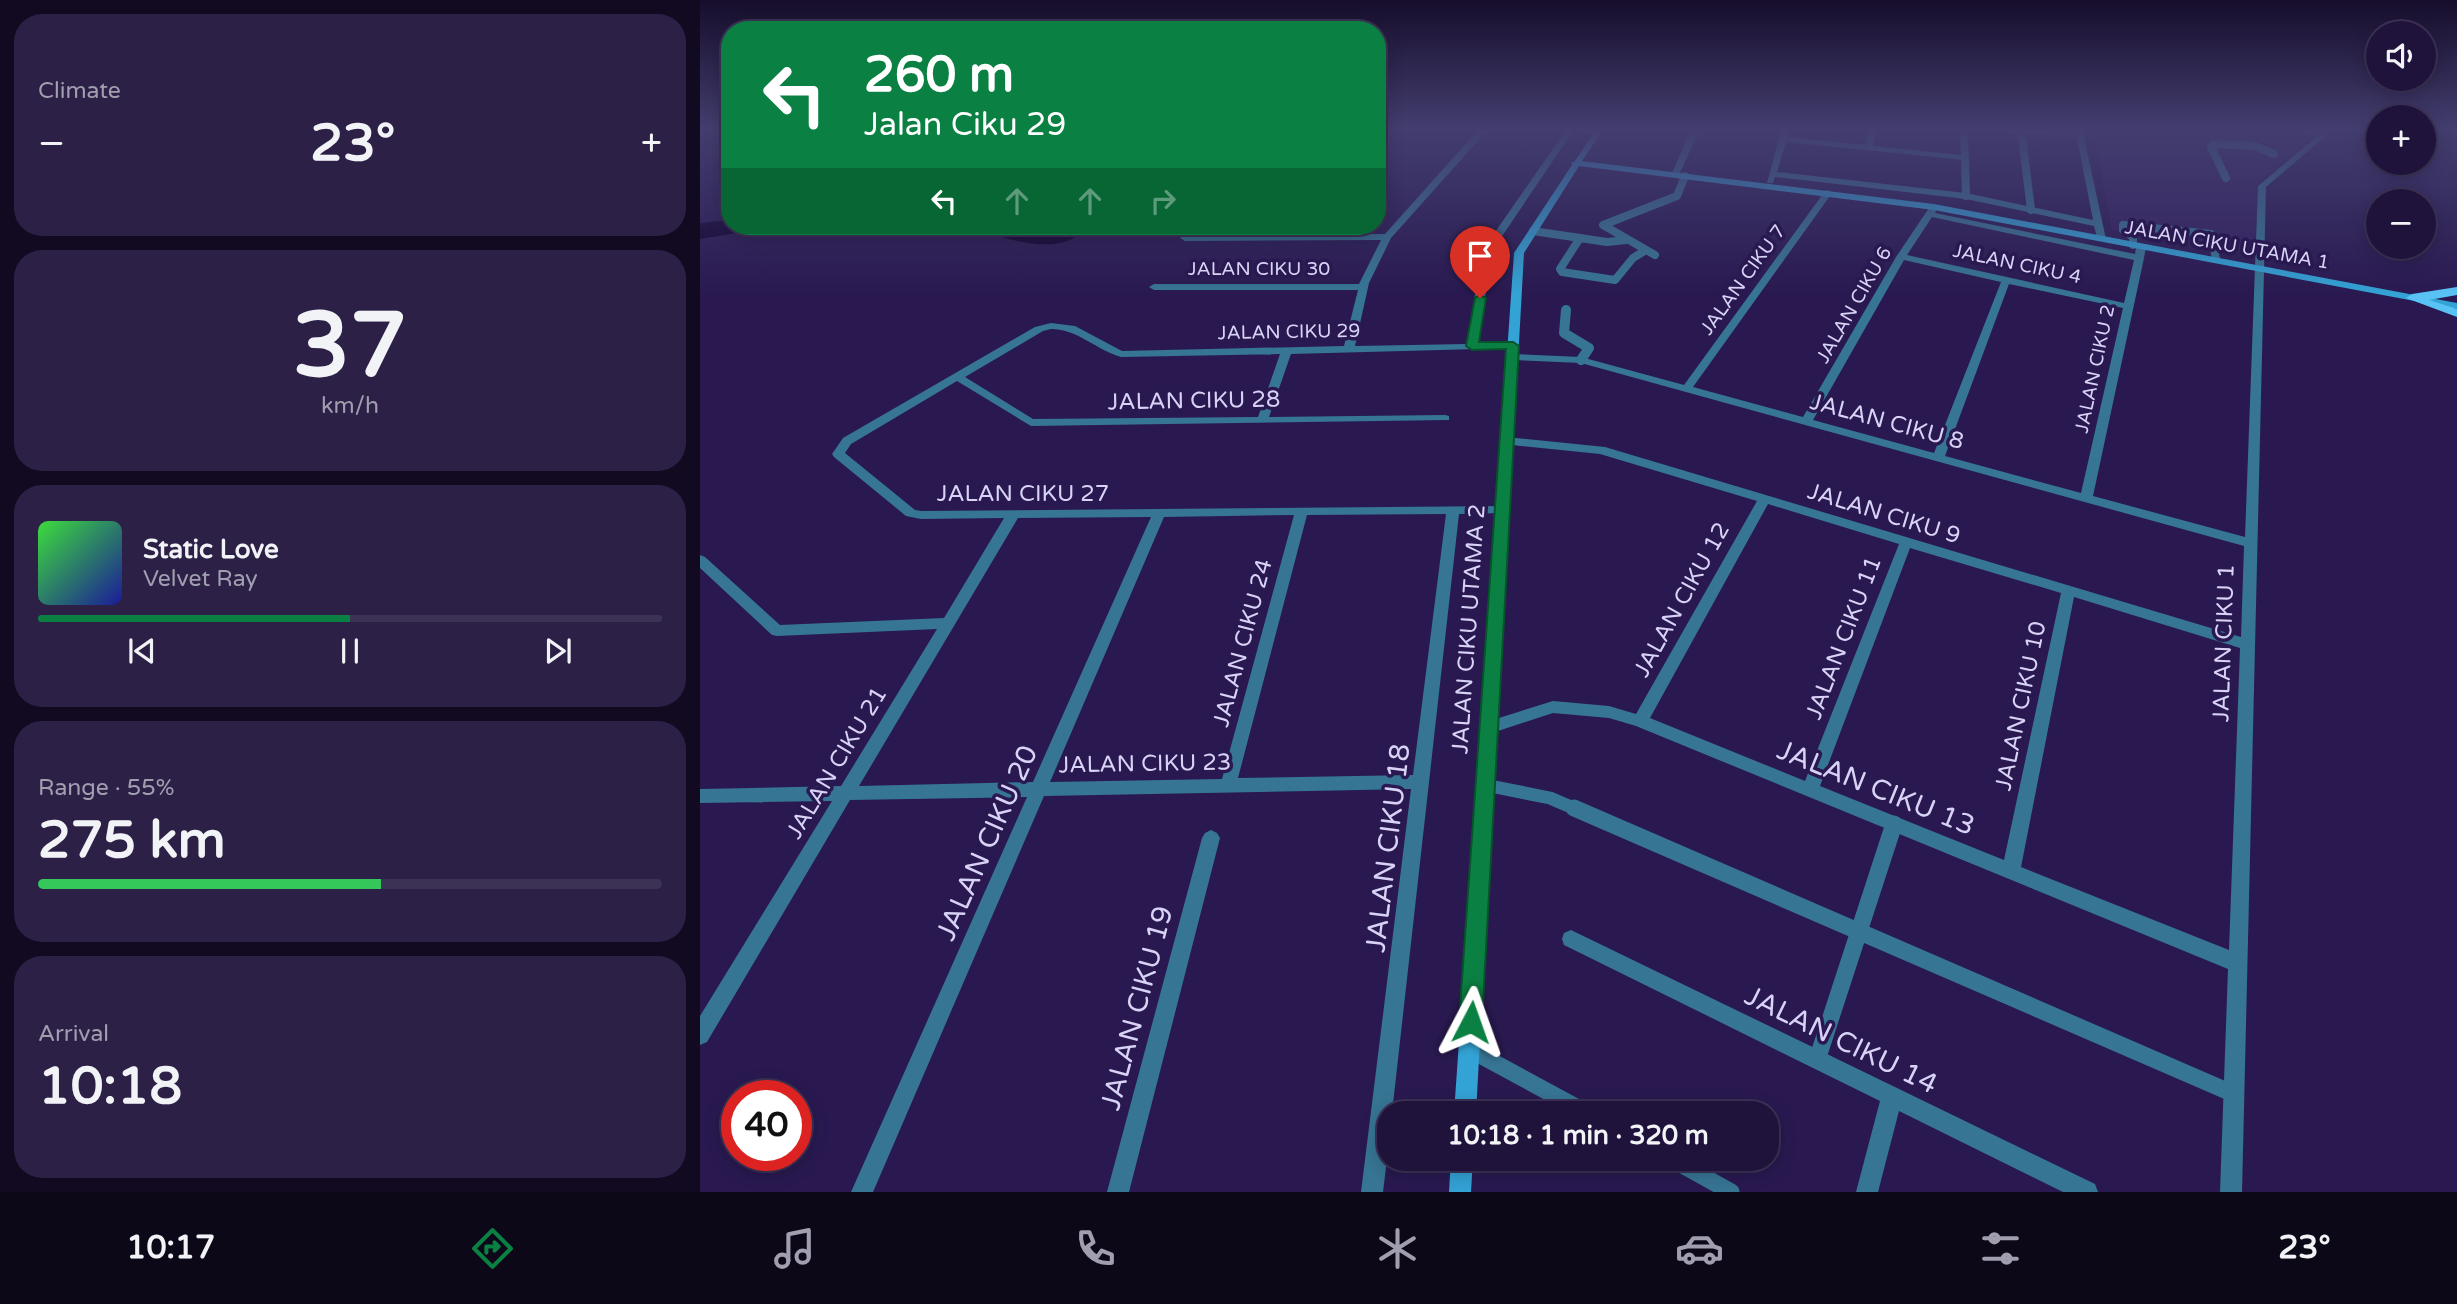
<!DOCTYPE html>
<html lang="en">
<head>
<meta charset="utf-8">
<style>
	:root { --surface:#1f133c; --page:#2c2047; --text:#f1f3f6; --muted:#a19eaf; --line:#3c3256; --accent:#0b8043 }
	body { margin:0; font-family:"Varela Round",sans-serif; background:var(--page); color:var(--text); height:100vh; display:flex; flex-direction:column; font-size:26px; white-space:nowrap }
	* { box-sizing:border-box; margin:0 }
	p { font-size:23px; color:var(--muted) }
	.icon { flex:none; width:38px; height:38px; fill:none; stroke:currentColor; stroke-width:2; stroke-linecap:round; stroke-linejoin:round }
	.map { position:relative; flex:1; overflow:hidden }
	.sheet { display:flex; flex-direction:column; gap:14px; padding:14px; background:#110a21; width:700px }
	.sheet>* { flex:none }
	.banner { position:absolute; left:21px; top:21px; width:665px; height:214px; border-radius:28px; box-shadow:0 4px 18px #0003,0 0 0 2px var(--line); background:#0b8043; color:#fff; overflow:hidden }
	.fabs { position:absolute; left:1666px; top:21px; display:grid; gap:14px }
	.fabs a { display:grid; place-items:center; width:70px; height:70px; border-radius:50%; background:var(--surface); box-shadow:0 4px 18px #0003,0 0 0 2px var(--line); font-size:35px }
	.speed { position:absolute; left:21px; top:1080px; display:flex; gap:14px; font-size:35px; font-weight:700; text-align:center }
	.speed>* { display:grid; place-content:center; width:91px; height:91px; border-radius:50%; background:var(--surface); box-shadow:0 4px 18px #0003,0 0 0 2px var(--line); line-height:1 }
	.speed .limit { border:10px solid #d22; background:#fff; color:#111 }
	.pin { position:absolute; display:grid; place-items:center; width:60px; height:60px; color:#fff; margin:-72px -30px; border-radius:50% 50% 50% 0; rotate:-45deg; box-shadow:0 0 7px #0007 }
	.pin .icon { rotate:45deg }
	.me { position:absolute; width:77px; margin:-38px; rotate:4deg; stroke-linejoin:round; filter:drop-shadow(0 0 5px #0008) }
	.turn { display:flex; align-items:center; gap:24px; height:147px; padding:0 28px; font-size:32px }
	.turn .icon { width:91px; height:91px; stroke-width:2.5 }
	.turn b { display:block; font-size:49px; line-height:60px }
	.lanes { display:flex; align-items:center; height:66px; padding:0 28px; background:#0003; justify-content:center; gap:35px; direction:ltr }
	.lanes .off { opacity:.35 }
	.big { font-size:52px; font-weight:800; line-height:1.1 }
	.sheet .tile { flex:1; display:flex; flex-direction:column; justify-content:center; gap:10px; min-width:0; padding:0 24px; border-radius:28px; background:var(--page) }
	.sheet .dial { align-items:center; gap:0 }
	.dial b { font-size:91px; line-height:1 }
	.song { display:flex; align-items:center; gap:21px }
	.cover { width:84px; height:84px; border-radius:10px; background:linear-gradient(135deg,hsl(120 70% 55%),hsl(240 70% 35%)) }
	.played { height:7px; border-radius:4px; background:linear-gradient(90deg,var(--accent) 50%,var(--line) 50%) }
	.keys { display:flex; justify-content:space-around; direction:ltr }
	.heat { display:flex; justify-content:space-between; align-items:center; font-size:38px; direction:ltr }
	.charge { height:10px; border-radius:5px; background:linear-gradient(90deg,#34c759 55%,var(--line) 0) }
	.trip { position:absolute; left:677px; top:1101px; width:402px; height:70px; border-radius:28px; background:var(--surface); box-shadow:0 4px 18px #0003,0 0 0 2px var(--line); font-weight:800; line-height:70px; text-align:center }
	.tabs { display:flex; height:112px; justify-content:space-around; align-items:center; background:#0c0818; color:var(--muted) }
	.tabs .icon { width:49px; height:49px }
	.tabs .selected { color:var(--accent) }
	.tabs b { font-size:32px; color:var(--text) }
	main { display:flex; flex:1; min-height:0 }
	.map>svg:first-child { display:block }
	.built { fill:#321f5e }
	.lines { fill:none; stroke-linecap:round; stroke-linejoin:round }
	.river { fill:#10002e; fill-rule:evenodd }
	.lane-far3 { stroke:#377594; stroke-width:8 }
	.lane-far2 { stroke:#377594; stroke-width:10 }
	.lane-far1 { stroke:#377594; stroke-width:13 }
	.lane { stroke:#377594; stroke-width:17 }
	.street { fill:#377594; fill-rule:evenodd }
	.secondary { fill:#33a2d4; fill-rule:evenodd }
	.primary { fill:#59c2f5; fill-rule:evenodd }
	.route { fill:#0b8043; stroke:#07532c; stroke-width:2 }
	.labels { text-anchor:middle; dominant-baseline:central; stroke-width:7; stroke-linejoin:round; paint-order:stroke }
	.far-street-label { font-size:19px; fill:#d8d3f6; stroke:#291950 }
	.street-label { font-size:23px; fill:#d8d3f6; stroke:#291950 }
	.near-street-label { font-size:28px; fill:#d8d3f6; stroke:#291950 }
</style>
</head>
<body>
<main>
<section class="sheet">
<div class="tile"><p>Climate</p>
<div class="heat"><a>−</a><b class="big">23°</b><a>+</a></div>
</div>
<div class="tile dial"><b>37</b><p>km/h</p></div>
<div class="tile">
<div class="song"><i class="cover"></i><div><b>Static Love</b><p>Velvet Ray</p></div></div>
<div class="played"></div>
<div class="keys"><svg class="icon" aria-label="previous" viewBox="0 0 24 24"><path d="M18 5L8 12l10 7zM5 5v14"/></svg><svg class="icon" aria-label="pause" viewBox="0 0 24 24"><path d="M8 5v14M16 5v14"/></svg><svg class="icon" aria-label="next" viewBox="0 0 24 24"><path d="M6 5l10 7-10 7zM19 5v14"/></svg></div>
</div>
<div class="tile"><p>Range · 55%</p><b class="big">275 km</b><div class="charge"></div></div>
<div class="tile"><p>Arrival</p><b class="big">10:18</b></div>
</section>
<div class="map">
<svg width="1757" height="1192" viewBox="0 0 1757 1192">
	<rect width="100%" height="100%" fill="#291950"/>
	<path class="built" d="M 1393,128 L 1623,128 L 1558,183 L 1555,252 L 1412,230 Z"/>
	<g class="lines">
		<path class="river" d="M 30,220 L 30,226 L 53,226 L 49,231 L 0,239 L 0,223 Z
			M 275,226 L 326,226 L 346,230 L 354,226 L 387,226 C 364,259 310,239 279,231 Z"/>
		<path class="lane-far3" d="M 1307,128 L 1381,134
			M 1321,128 L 1331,210
			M 1606,128 L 1623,135
			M 1265,158 L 1266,196
			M 1526,178 L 1511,147 L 1514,144 L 1555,146 L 1574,154
			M 833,231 L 907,242 L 926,240
			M 880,238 L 860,269 L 862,272 L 915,280 L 933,258 L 946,250
			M 1433,245 L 1433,237 L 1423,230 L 1423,225 L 1511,234 L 1516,259
			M 955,255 L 903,225 L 977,196 L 985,176"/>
		<path class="lane-far2" d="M 866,310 L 864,333 L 889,348 L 881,360"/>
		<path class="lane-far1" d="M 785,785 L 850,798 L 878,810"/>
		<path class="lane" d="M 874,808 L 1534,1094
			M 769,1049 L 887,1113
			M 1117,1060 L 1194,824
			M 970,1158 L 1031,1192"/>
		<path class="street" d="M 784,128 L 793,128 L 784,134 L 691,238 L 669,283 L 655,346 L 767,344 L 782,251 L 866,130 L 863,128 L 900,130 L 901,132 L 897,134 L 873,131 L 792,251 L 778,344 L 812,343 L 816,344 L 816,348 L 591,354 L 569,417 L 745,415 L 749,416 L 749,420 L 331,426 L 257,381 L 151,444 L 145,453 L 215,510 L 221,511 L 807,506 L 808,509 L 802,513 L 759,514 L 692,1113 L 690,1113 L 690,1135 L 683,1192 L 661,1192 L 711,789 L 344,796 L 173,1192 L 151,1192 L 327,797 L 150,800 L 7,1042 L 0,1045 L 0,1016 L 132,801 L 0,803 L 0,789 L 141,786 L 237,629 L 77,636 L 72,635 L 0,568 L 0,555 L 5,557 L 80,625 L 244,618 L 304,518 L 221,519 L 206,516 L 134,457 L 132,454 L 143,438 L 335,327 L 351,323 L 375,326 L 422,351 L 644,346 L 658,290 L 454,290 L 449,287 L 454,284 L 659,284 L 681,240 L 485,241 L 480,238 L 485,235 L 685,234 L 778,130 ZM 351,329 C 378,329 396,350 421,357 L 580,354 L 558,417 L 333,419 L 265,377 L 343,331 ZM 746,514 L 713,775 L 538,778 L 607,515 ZM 594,515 L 522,779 L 350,782 L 464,517 ZM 451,517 L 333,782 L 159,786 L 318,518 Z
			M 992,128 L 1000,128 L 979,175 L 972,177 L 971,175 Z
			M 1082,128 L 1090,128 L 1087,137 L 1166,145 L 1169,128 L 1176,128 L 1173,146 L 1261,155 L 1260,128 L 1267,128 L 1269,158 L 1265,160 L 1086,142 L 1077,172 L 1266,193 L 1393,220 L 1375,128 L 1382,128 L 1406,239 L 1398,241 L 1394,226 L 1266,199 L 1075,177 L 1073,183 L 1067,183 Z
			M 1627,128 L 1635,128 L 1566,187 L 1542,1192 L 1520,1192 L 1528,969 L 936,726 L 909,718 L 853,713 L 789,734 L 783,733 L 781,728 L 783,723 L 853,701 L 909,706 L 936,714 L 1057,501 L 900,454 L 802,444 L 802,438 L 806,437 L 905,447 L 1541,637 L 1544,546 L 881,363 L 812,360 L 807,357 L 812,354 L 881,357 L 984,385 L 1125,191 L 1128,190 L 1132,193 L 993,387 L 1103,417 L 1196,257 L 1231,205 L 1238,207 L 1235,213 L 1435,254 L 1436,247 L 1441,244 L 1446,247 L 1444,258 L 1393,496 L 1545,537 L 1558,186 ZM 1232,217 L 1434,260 L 1424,303 L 1207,255 ZM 1204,260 L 1301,282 L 1234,453 L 1113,420 ZM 1309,284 L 1423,308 L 1381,493 L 1245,456 ZM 1068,504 L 1199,544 L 1105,781 L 950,718 ZM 1210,548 L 1361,593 L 1304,860 L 1120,786 ZM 1374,597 L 1540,648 L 1529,950 L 1321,867 Z
			M 511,830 L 517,833 L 520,838 L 429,1192 L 407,1192 L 502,838 L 505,833 Z
			M 871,930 L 1395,1184 L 1398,1192 L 1363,1192 L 1199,1111 L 1178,1192 L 1156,1192 L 1180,1101 L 864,945 L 862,939 L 864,933 Z"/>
		<path class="secondary" d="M 897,128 L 904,128 L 882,161 L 1234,204 L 1757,303 L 1757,309 L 1234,210 L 879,166 L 824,253 L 776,1113 L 754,1113 L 814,253 L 872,165 L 871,163 L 875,161 Z
			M 751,1158 L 773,1158 L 771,1192 L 749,1192 Z"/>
		<path class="primary" d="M 1757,287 L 1757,295 L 1729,300 L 1757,309 L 1757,317 L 1706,298 L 1712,294 Z"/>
	</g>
	<linearGradient id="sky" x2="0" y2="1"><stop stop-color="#170e2c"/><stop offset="0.44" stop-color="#433e6f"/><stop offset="1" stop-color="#433e6f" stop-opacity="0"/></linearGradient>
	<rect width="1757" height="294" fill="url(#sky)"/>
	<path class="route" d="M 780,295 L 786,298 L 779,342 L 813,342 L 819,346 L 782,1022 L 779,1030 L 771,1034 L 763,1030 L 759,1022 L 806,349 L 772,350 L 766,346 L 775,298 Z"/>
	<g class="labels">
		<g class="far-street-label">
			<text transform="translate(1527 245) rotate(10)">JALAN CIKU UTAMA 1</text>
			<text transform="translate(1317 264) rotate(12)">JALAN CIKU 4</text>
			<text x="559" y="269">JALAN CIKU 30</text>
			<text transform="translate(1043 280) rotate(-54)">JALAN CIKU 7</text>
			<text transform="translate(1154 305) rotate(-60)">JALAN CIKU 6</text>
			<text transform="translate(589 332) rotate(-1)">JALAN CIKU 29</text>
			<text transform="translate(1395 369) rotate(-78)">JALAN CIKU 2</text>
		</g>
		<g class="street-label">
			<text transform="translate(494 401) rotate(-1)">JALAN CIKU 28</text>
			<text transform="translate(1187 422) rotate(15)">JALAN CIKU 8</text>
			<text x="323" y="494">JALAN CIKU 27</text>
			<text transform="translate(1184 514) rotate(17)">JALAN CIKU 9</text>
			<text transform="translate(982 600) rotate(-61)">JALAN CIKU 12</text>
			<text transform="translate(769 629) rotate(-86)">JALAN CIKU UTAMA 2</text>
			<text transform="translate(1144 638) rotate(-69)">JALAN CIKU 11</text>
			<text transform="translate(543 643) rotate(-75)">JALAN CIKU 24</text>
			<text transform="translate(1524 643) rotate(-88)">JALAN CIKU 1</text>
			<text transform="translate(1321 706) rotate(-78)">JALAN CIKU 10</text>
			<text transform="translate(137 763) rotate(-59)">JALAN CIKU 21</text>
			<text transform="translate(445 764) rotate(-1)">JALAN CIKU 23</text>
		</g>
		<g class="near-street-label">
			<text transform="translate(1176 788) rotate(22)">JALAN CIKU 13</text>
			<text transform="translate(287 843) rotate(-66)">JALAN CIKU 20</text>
			<text transform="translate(688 848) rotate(-83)">JALAN CIKU 18</text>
			<text transform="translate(437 1008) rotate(-75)">JALAN CIKU 19</text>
			<text transform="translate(1141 1040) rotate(26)">JALAN CIKU 14</text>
		</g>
	</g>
</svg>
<div class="fabs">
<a><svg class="icon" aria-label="sound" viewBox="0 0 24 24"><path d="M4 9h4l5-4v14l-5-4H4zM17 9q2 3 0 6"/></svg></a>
<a>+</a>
<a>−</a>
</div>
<div class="speed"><div class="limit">40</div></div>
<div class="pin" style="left:780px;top:298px;background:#d93025"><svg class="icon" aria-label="arrive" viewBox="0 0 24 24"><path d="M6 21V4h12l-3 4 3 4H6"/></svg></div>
<svg class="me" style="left:771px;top:1022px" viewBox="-20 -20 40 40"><path d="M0-17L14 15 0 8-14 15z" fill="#0b8043" stroke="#fff" stroke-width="4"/></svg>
<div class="trip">10:18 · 1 min · 320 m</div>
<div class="banner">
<div class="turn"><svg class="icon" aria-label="left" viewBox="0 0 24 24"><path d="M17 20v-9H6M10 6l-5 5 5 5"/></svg><div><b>260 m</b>Jalan Ciku 29</div></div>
<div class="lanes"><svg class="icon" aria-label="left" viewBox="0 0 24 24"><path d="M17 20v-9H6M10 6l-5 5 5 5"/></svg><svg class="icon off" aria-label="ahead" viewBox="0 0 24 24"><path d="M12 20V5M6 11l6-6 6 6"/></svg><svg class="icon off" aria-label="ahead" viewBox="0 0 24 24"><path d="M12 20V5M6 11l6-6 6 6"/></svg><svg class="icon off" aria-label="right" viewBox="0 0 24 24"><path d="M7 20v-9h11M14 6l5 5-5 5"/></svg></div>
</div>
</div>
</main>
<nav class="tabs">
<b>10:17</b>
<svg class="icon selected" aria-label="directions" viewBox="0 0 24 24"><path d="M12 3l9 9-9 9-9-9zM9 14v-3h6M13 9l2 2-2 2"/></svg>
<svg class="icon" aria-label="music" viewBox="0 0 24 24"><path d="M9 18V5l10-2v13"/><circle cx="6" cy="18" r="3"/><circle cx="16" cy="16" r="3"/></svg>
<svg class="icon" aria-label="phone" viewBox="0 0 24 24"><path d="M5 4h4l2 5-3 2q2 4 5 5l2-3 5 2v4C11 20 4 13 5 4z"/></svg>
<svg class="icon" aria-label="climate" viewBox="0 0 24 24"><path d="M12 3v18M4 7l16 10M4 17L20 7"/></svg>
<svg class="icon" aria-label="car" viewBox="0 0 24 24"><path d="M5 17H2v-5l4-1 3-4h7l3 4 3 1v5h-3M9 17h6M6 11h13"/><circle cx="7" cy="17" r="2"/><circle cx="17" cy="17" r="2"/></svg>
<svg class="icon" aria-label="filters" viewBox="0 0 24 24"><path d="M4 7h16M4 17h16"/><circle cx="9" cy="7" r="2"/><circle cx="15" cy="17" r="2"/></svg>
<b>23°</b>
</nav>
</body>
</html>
